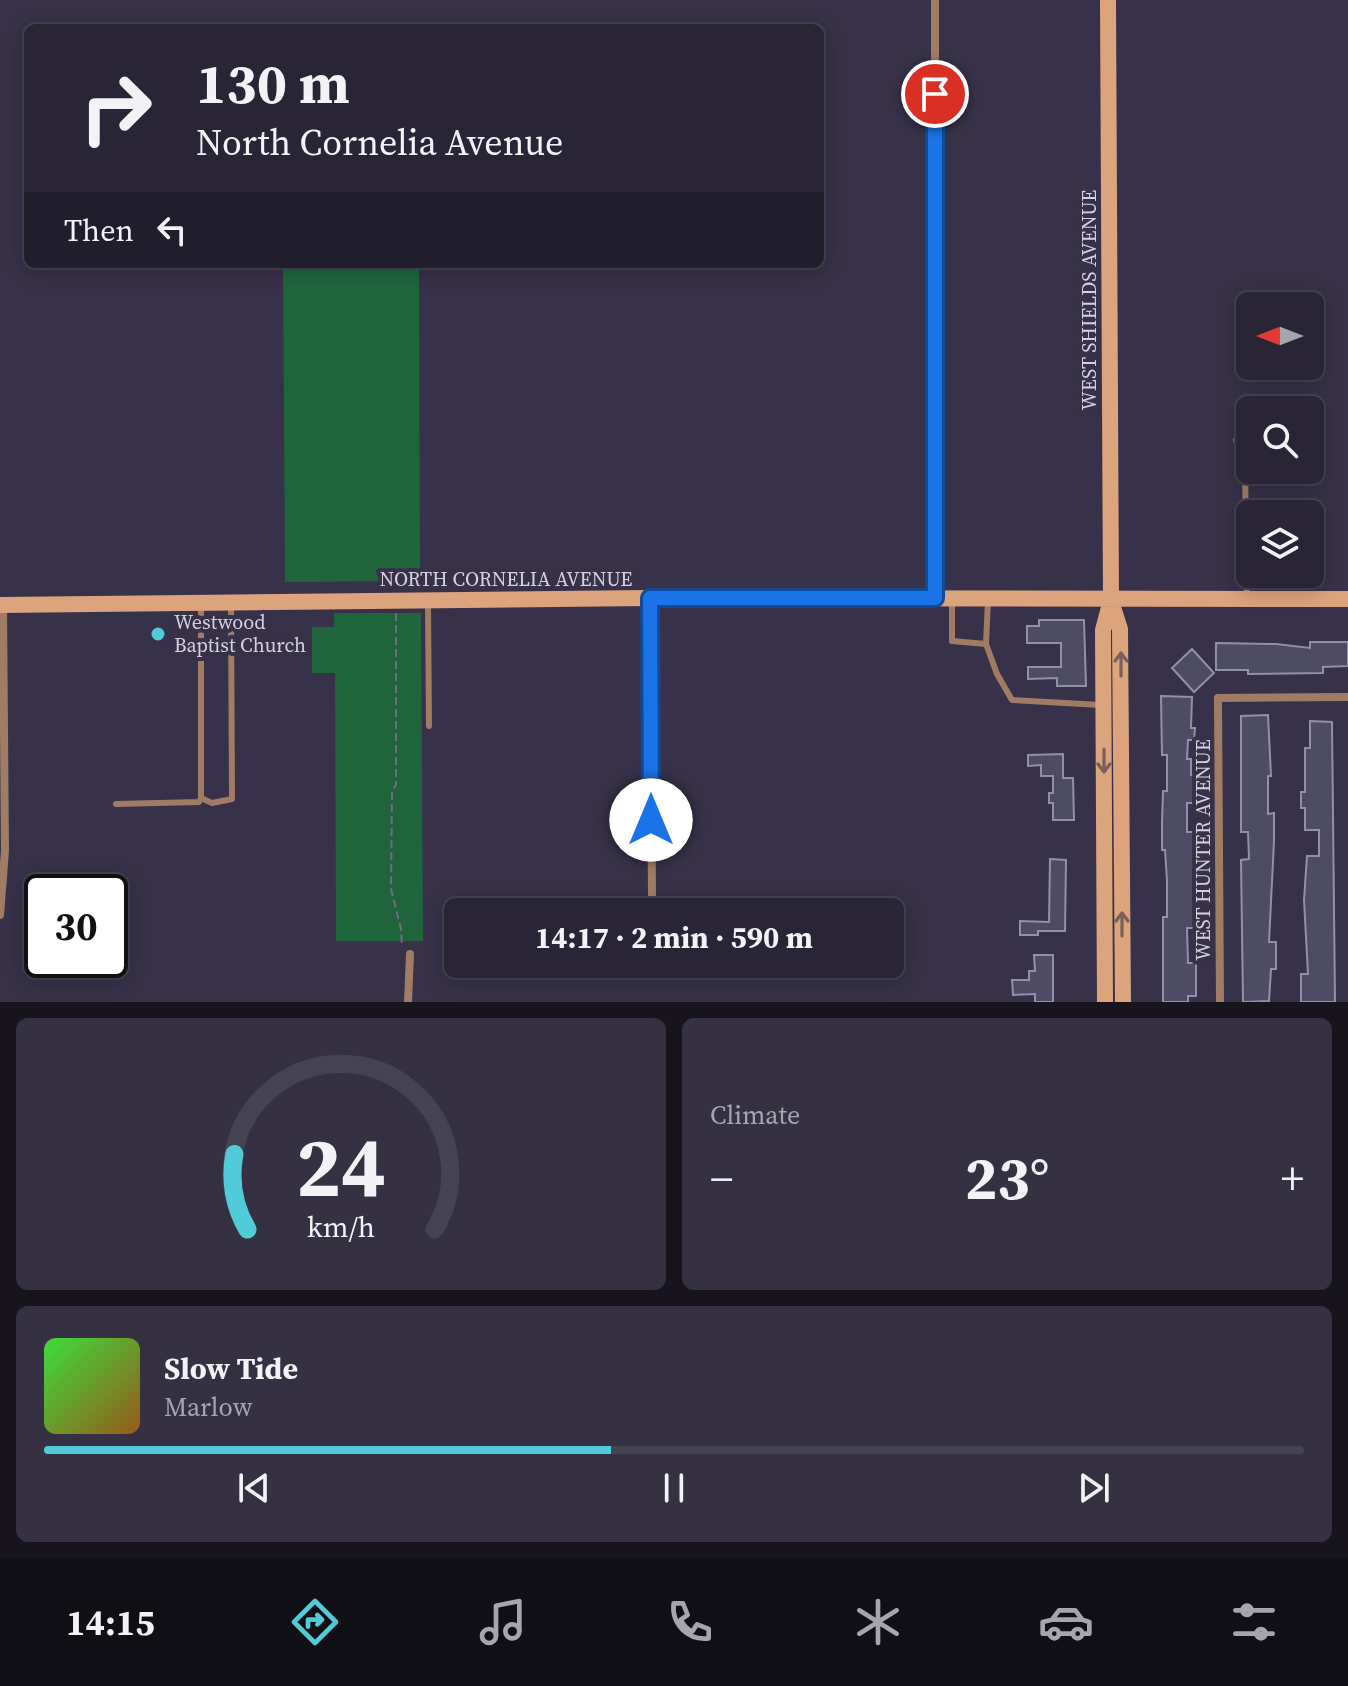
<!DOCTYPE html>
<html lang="en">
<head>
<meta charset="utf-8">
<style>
	:root { --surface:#292537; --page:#353142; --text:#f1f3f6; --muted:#a5a5ad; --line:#454252; --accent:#52cbd9 }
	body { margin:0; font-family:"Source Serif 4",serif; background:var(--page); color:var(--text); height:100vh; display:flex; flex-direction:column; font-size:30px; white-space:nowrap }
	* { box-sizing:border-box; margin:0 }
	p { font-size:26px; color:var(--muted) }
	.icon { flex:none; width:44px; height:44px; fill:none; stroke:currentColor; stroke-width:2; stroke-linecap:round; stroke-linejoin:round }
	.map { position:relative; height:1002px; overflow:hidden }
	.drawer { display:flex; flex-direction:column; gap:16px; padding:16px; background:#17141e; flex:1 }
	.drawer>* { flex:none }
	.guide { position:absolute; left:24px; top:24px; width:800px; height:244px; border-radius:12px; box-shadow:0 4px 20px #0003,0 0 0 2px var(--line); background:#292537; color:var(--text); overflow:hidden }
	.needle { width:52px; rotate:270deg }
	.buttons { position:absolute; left:1236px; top:292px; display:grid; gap:16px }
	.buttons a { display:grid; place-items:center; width:88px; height:88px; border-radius:12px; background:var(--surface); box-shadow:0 4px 20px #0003,0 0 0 2px var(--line); font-size:40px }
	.speed { position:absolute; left:24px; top:874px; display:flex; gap:16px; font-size:40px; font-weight:700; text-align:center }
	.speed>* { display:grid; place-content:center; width:104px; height:104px; border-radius:50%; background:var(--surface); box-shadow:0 4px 20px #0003,0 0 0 2px var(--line); line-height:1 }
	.speed .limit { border:4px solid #111; border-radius:12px; background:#fff; color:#111 }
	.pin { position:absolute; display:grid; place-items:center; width:68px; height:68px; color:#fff; margin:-34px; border:4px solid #fff; border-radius:50%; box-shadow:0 2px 8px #0007 }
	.me { position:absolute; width:88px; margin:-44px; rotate:0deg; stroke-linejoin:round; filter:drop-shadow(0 0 6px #0008) }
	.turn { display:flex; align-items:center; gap:28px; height:168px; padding:0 40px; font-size:36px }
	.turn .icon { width:104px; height:104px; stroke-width:2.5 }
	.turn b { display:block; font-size:56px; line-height:68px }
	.then { display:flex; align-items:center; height:76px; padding:0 40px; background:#0003; gap:16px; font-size:30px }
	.big { font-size:60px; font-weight:700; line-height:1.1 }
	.drawer .tile { flex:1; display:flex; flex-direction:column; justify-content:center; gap:12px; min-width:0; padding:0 28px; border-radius:12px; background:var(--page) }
	.drawer .dial { align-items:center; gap:0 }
	.dial svg { height:208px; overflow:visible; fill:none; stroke:var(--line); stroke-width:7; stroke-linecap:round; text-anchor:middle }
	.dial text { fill:var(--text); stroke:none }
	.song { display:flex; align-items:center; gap:24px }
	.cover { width:96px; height:96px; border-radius:12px; background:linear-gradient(135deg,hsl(120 70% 55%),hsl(30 70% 35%)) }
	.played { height:8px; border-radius:4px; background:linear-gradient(90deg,var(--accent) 45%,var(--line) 45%) }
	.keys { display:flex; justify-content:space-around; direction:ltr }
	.heat { display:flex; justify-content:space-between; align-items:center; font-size:44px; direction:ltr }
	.drawer .tiles { flex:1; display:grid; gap:16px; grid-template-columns:1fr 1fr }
	.tile:last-child { grid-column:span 2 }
	.trip { position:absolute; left:444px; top:898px; width:460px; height:80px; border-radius:12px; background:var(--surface); box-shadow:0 4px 20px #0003,0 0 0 2px var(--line); font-weight:700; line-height:80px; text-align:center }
	.tab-bar { display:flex; height:128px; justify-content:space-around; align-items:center; background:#100f16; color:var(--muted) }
	.tab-bar .icon { width:56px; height:56px }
	.tab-bar .selected { color:var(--accent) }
	.tab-bar b { font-size:36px; color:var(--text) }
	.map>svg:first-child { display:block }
	.green { fill:#20643c }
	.building { fill:#4e4b65; stroke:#928fad; stroke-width:2 }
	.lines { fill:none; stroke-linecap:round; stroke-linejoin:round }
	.path { stroke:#716c81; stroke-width:2; stroke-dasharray:8 4; stroke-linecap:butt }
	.lane { stroke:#a07c64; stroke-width:6 }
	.street { stroke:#a07c64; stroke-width:8 }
	.secondary { stroke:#dca47c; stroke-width:16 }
	.oneway { stroke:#795f5d }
	.route-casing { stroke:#114b97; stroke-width:20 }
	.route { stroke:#1a73e8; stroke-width:14 }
	.poi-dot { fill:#52cbd9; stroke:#373149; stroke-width:3 }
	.labels { text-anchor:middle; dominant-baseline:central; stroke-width:8; stroke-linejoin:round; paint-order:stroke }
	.street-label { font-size:20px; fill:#d4d0e0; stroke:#373149 }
	.poi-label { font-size:20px; fill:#d4d0e0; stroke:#373149; text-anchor:start }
</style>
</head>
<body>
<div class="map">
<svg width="1348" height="1002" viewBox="0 0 1348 1002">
	<rect width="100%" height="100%" fill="#373149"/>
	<path class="green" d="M 283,264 L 419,264 L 420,581 L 285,582 Z
		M 334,613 L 421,613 L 423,941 L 336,941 L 335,673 L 312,673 L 312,627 L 334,627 Z"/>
	<path class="building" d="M 1039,620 L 1084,620 L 1086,686 L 1057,686 L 1057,678 L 1028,679 L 1028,667 L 1061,667 L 1061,643 L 1027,643 L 1027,626 L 1039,626 Z
		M 1310,642 L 1348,642 L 1348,666 L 1323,667 L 1323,673 L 1248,674 L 1248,670 L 1216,670 L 1216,643 L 1276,644 L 1310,648 Z
		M 1192,649 L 1214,673 L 1194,692 L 1172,668 Z
		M 1161,696 L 1192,697 L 1191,728 L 1195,728 L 1194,740 L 1188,740 L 1187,759 L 1191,759 L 1191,775 L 1195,775 L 1195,803 L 1187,803 L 1187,832 L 1195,832 L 1196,928 L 1187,928 L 1188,963 L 1196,963 L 1196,996 L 1188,996 L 1188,1002 L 1163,1002 L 1163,917 L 1167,917 L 1167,881 L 1165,850 L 1162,850 L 1162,822 L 1163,791 L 1167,791 L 1167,755 L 1162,755 Z
		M 1268,715 L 1271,776 L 1268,776 L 1268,814 L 1274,813 L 1274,841 L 1269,942 L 1276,942 L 1276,969 L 1271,969 L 1269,1001 L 1243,1002 L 1241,860 L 1249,859 L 1248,832 L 1241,832 L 1241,716 Z
		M 1310,721 L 1332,722 L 1335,1002 L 1301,1002 L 1301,974 L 1308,974 L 1304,900 L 1307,856 L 1319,856 L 1319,830 L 1305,830 L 1305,808 L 1301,808 L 1301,792 L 1305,792 L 1305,748 L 1310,748 Z
		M 1063,754 L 1063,778 L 1073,778 L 1074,820 L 1053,820 L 1053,803 L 1049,803 L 1049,793 L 1053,793 L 1053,776 L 1041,776 L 1041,765 L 1028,766 L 1028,755 Z
		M 1050,859 L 1066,860 L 1065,931 L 1038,931 L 1038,935 L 1020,935 L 1020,921 L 1049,922 Z
		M 1034,955 L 1053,955 L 1053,1002 L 1035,1002 L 1035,994 L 1013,995 L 1012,980 L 1029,980 L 1029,971 L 1035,971 Z"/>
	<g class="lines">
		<path class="path" d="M 396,613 L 396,784 L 392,793 L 391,889 L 401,929 L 402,947"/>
		<path class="lane" d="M 1236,440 L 1245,464 L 1247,596
			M 952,598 L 952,641 L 986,644 L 997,674 L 1012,700 L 1101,705
			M 428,604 L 429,726
			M 986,644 L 988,600
			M 201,798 L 212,803 L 232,799 L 231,604
			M 116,804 L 199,802 L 201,798 L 201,606"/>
		<path class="street" d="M 650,598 L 652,897
			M 935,598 L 935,0
			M 0,915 L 5,851 L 3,605
			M 408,1002 L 410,954
			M 1220,1002 L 1218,698 L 1348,697"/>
		<path class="secondary" d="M 1111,601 L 1120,629 L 1123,1002
			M 0,605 L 650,598 L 1348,599
			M 1105,1002 L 1103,630 L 1111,600 L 1108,0"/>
	</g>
	<defs><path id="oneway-shaft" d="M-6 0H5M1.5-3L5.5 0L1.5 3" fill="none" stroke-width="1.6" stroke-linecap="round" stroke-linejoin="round" transform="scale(2)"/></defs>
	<g class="oneway">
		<use href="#oneway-shaft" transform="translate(1121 664) rotate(-90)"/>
		<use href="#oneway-shaft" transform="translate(1104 761) rotate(90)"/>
		<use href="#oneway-shaft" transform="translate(1122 924) rotate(-90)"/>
	</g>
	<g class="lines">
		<g class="route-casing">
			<path id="route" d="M 651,820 L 650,598 L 935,598 L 935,94"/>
		</g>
		<use href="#route" class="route"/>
	</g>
	<circle class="poi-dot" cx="158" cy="634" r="8"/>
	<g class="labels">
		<g class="street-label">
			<text transform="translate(1089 300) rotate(-90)">WEST SHIELDS AVENUE</text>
			<text x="506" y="579">NORTH CORNELIA AVENUE</text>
			<text transform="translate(1203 850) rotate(-90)">WEST HUNTER AVENUE</text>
		</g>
		<g class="poi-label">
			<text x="174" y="622">Westwood<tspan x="174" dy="23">Baptist Church</tspan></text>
		</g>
	</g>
</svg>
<div class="buttons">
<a><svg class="needle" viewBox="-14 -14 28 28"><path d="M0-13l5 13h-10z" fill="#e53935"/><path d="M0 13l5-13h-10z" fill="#a5a5ad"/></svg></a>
<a><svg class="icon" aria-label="search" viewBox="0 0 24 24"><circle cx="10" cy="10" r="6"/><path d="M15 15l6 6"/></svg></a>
<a><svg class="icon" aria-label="layers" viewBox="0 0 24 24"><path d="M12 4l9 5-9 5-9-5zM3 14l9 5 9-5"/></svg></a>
</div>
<div class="speed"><div class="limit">30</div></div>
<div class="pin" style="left:935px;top:94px;background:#d93025"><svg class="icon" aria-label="arrive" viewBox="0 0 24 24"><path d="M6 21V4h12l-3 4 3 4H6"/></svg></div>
<svg class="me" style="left:651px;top:820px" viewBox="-20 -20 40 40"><circle r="19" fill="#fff"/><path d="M0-13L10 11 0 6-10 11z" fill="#1a73e8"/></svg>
<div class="trip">14:17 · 2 min · 590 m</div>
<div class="guide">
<div class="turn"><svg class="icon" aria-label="right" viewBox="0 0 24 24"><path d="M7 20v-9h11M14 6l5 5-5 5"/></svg><div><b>130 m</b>North Cornelia Avenue</div></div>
<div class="then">Then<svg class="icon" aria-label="left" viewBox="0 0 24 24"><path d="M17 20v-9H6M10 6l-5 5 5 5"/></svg></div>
</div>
</div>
<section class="drawer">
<div class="tiles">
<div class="tile dial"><svg viewBox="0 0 100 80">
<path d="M14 69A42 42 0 1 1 86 69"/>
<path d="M14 69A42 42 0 0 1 9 40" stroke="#52cbd9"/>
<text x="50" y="56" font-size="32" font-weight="700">24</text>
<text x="50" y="72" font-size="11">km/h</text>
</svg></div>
<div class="tile"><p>Climate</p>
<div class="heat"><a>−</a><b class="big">23°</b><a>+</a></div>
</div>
<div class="tile">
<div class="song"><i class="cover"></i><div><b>Slow Tide</b><p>Marlow</p></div></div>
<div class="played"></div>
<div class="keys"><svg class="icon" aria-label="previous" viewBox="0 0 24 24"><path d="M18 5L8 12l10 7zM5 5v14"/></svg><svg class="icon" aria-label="pause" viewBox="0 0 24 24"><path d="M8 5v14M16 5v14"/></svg><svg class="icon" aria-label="next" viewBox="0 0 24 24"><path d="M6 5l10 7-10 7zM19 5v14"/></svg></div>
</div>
</div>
</section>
<nav class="tab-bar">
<b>14:15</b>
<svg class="icon selected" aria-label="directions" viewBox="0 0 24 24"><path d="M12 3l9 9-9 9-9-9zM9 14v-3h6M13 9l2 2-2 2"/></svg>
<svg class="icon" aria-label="music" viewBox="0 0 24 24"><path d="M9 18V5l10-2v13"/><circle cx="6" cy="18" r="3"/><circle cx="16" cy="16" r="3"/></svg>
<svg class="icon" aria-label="phone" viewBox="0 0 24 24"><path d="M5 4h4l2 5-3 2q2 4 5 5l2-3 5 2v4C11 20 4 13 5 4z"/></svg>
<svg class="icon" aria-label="climate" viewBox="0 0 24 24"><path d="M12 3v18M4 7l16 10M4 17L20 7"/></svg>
<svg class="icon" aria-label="car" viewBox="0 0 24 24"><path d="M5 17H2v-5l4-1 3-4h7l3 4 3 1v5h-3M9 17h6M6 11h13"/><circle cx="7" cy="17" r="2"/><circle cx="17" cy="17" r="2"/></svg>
<svg class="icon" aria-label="filters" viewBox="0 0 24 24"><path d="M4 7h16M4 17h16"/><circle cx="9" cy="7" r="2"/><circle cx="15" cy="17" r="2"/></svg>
</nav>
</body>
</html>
